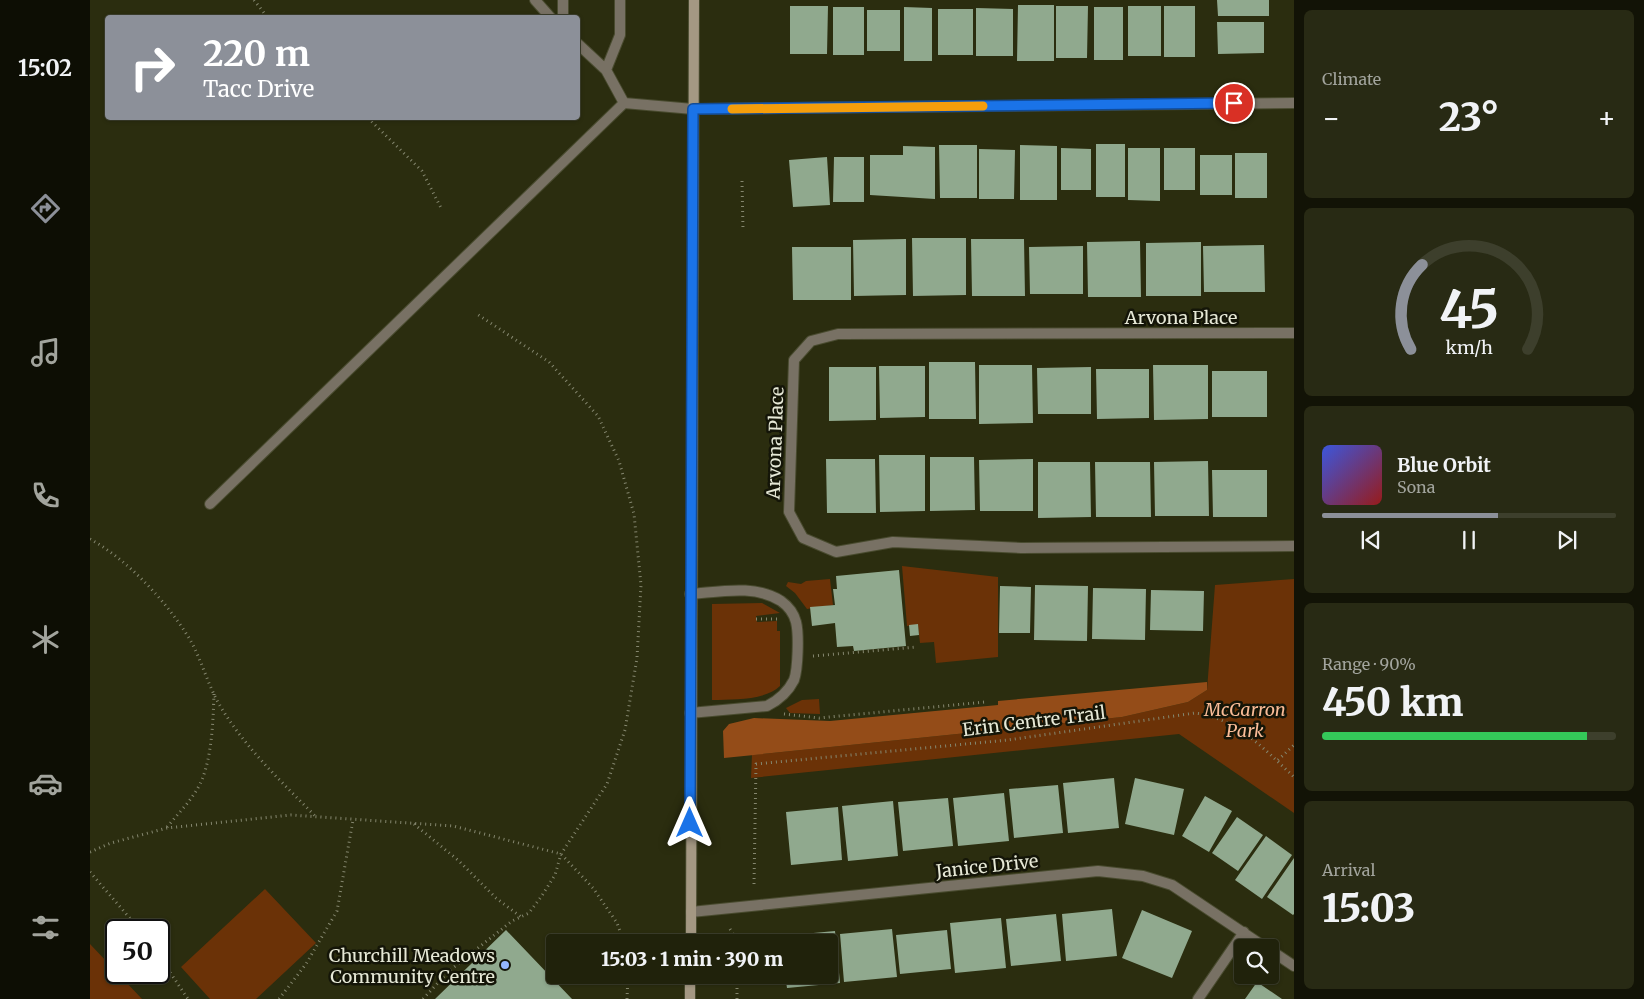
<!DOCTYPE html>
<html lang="en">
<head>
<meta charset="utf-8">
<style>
	:root { --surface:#20220b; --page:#282a14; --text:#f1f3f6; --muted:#a2a49d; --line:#3d3f2c; --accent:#8c9099 }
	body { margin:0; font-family:Merriweather,serif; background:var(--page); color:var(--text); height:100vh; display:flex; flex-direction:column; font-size:19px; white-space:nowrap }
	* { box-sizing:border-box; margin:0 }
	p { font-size:16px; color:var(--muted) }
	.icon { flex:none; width:28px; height:28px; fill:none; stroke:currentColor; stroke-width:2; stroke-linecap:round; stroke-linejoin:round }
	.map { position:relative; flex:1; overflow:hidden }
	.details { display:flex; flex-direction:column; gap:10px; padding:10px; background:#121306; width:350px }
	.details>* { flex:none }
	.hud { position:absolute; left:15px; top:15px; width:475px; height:105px; border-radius:5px; box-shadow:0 1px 4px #0004,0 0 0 1px var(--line); background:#8c9099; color:#fff; overflow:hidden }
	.tools { position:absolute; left:1144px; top:939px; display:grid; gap:10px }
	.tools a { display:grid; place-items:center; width:45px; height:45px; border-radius:5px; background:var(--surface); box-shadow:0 1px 4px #0004,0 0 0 1px var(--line); font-size:25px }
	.speed { position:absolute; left:15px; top:919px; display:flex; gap:10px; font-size:25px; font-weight:700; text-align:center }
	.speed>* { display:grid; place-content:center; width:65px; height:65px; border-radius:50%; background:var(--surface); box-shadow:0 1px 4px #0004,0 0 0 1px var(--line); line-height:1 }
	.speed .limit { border:2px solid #111; border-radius:8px; background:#fff; color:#111 }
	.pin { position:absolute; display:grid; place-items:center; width:42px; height:42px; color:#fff; margin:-21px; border:2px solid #fff; border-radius:50%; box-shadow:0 1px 5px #0007 }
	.me { position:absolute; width:55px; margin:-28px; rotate:0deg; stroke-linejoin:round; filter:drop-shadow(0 0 4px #0008) }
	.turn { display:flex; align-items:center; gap:18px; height:105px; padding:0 15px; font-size:22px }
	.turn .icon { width:65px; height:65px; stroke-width:2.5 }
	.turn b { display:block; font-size:35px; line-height:42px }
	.big { font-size:38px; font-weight:800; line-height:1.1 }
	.details .tile { flex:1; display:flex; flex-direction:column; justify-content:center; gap:8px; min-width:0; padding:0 18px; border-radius:8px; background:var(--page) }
	.details .dial { align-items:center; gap:0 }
	.dial svg { height:130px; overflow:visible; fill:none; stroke:var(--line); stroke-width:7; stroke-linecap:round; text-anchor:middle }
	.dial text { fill:var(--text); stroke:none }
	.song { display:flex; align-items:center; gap:15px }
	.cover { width:60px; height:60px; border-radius:8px; background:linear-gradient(135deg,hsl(230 70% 55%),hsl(0 70% 35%)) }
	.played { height:5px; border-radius:2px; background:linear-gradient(90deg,var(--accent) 60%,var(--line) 60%) }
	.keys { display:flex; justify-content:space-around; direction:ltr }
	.heat { display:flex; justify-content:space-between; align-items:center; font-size:28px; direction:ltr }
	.charge { height:8px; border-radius:4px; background:linear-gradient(90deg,#34c759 90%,var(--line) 0) }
	.trip { position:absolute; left:456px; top:934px; width:292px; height:50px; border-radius:5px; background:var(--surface); box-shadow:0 1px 4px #0004,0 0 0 1px var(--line); font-weight:800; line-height:50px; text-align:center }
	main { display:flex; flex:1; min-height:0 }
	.dock { display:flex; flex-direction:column; width:90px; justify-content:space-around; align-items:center; background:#0d0e04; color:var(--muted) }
	.dock .icon { width:35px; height:35px }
	.dock .current { color:var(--accent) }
	.dock b { font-size:22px; color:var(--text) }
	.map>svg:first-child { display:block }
	.green { fill:#6b3207 }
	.forest { fill:#944c18 }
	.building { fill:#90a98e }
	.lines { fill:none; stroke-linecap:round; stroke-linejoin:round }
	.service-casing { stroke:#494b2f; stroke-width:12 }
	.minor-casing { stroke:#494b2f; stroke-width:12 }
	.tertiary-casing { stroke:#494b2f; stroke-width:12 }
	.secondary-casing { stroke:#494b2f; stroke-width:12 }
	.path { stroke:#85876f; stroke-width:3; stroke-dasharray:1 4; stroke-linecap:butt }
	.service { stroke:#787164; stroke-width:10 }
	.minor { stroke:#787164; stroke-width:10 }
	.tertiary { stroke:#787164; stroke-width:10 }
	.secondary { stroke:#a49883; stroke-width:10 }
	.route-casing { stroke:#114b97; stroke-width:12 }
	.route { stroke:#1a73e8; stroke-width:9 }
	.slow { stroke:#f59e0b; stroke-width:9 }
	.poi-dot { fill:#94b7fd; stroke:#141508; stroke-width:2 }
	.labels { text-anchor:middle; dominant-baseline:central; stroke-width:5; stroke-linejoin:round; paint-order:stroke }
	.street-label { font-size:18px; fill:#e6e8d6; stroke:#141508 }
	.park-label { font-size:18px; font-style:italic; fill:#fabc97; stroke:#141508 }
	.poi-label { font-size:18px; fill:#e6e8d6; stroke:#141508; text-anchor:end }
</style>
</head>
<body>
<main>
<nav class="dock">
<b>15:02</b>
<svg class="icon current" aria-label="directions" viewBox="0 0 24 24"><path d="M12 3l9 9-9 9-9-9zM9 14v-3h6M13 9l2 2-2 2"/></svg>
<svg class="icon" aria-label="music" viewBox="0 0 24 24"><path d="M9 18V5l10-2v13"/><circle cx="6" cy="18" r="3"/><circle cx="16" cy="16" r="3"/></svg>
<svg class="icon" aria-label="phone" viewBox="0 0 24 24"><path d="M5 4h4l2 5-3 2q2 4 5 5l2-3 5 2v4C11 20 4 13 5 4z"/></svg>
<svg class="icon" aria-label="climate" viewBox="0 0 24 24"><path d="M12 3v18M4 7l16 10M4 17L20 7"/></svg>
<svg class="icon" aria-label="car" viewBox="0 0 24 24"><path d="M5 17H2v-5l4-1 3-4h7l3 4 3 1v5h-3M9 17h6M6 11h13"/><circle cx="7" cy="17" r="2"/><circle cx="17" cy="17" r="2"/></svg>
<svg class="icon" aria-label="filters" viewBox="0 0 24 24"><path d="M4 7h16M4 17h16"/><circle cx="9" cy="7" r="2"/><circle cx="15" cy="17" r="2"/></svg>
</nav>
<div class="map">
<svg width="1204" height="999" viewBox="0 0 1204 999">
	<rect width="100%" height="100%" fill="#2b2d0f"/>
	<path class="green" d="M 812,566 L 908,577 L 908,657 L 846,663 L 844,642 L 830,643 L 828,625 L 817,626 Z
		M 740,579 L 743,605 L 717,609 L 705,593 L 696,586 L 698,582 L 711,584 L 716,581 Z
		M 1204,579 L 1204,813 L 1089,734 L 661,778 L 662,755 L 1032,717 L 1098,702 L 1117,690 L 1125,585 Z
		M 672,603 L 690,613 L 666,616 L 667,622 L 687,621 L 687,631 L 690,631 L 690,686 C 674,701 643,699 622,700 L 622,604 Z
		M 729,699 L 730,714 L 700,713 L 696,708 L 712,700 Z
		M 175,889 L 226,943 L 166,999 L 120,999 L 91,967 Z
		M 0,944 L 52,999 L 0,999 Z"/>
	<path class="forest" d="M 1117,682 L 1117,690 L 1098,702 L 1032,717 L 634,758 L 633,731 L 639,724 L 664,718 L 740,721 L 908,705 L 908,701 Z"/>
	<path class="building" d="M 1127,0 L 1179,0 L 1179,16 L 1128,16 Z
		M 928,5 L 964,5 L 964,61 L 927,61 Z
		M 700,6 L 738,6 L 737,54 L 700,54 Z
		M 966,6 L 998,6 L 997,58 L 966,58 Z
		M 1038,6 L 1071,6 L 1071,56 L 1038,56 Z
		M 1074,6 L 1105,6 L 1105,57 L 1074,57 Z
		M 743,7 L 774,7 L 774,55 L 743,55 Z
		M 814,7 L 842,8 L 842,61 L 814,61 Z
		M 1004,7 L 1033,7 L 1033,60 L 1004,60 Z
		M 886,8 L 923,9 L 923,56 L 886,56 Z
		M 848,9 L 883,9 L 883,55 L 848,55 Z
		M 777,10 L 810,10 L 810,51 L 777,51 Z
		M 1127,22 L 1174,22 L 1174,53 L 1128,54 Z
		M 1006,144 L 1035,144 L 1035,197 L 1006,197 Z
		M 849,145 L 887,145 L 887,198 L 850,198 Z
		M 930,145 L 967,146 L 967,200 L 930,200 Z
		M 813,146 L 845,147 L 845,199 L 780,195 L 780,155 L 813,155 Z
		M 971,148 L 1001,149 L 1001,190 L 971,190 Z
		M 1038,148 L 1070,148 L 1070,201 L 1038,200 Z
		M 1074,148 L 1105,148 L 1105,190 L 1074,190 Z
		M 889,149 L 925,150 L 924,199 L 889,199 Z
		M 1145,153 L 1177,153 L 1177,198 L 1145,198 Z
		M 1110,155 L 1142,155 L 1142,195 L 1110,195 Z
		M 737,157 L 740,205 L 703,207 L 699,160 Z
		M 744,157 L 774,157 L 774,202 L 743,202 Z
		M 822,238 L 876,238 L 876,295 L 823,296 Z
		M 816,239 L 816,295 L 764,296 L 763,240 Z
		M 881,239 L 934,239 L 935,296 L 882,296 Z
		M 1050,241 L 1051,297 L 998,297 L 997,242 Z
		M 1111,242 L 1111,296 L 1056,296 L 1056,243 Z
		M 1174,245 L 1175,292 L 1114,292 L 1113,246 Z
		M 993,246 L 993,294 L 940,294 L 939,247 Z
		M 702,247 L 761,247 L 761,300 L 703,300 Z
		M 839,362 L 885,362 L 886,419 L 839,419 Z
		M 889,365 L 942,365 L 943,423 L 889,424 Z
		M 1063,365 L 1118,365 L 1118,419 L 1064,420 Z
		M 789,366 L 835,366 L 835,417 L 790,418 Z
		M 739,367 L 786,367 L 786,420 L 739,421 Z
		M 1001,367 L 1001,414 L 948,414 L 947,368 Z
		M 1006,369 L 1059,369 L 1059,418 L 1007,419 Z
		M 1122,371 L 1177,371 L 1177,417 L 1122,417 Z
		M 789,455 L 835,455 L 835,511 L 790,512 Z
		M 840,457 L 884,457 L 885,510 L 840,511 Z
		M 736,459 L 785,459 L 786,513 L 737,513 Z
		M 943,459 L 943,511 L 890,511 L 889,460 Z
		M 1118,461 L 1119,516 L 1065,516 L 1064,462 Z
		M 948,462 L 1000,462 L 1001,517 L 948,518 Z
		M 1005,462 L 1060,462 L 1061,517 L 1006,517 Z
		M 1122,470 L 1177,470 L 1177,517 L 1123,517 Z
		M 809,570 L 816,646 L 764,651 L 763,646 L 747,647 L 745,623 L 722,626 L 720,607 L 745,605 L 743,589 L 747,589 L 746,576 Z
		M 945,585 L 998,586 L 997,641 L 944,640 Z
		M 910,586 L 941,587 L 940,633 L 909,633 Z
		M 1003,588 L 1056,589 L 1055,640 L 1002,639 Z
		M 1061,590 L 1114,591 L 1113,631 L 1060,630 Z
		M 828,624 L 829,635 L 820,636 L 819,625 Z
		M 1024,778 L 1029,828 L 978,833 L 973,783 Z
		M 1045,778 L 1094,789 L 1084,835 L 1035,824 Z
		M 968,785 L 973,833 L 924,838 L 919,789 Z
		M 914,793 L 919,841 L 868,846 L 863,798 Z
		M 1115,796 L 1142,811 L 1119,852 L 1092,836 Z
		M 858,798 L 863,846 L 813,851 L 808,802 Z
		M 803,801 L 808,856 L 758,861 L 752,806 Z
		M 748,807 L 752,860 L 701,865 L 696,812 Z
		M 1147,817 L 1173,835 L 1148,871 L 1122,853 Z
		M 1176,836 L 1202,855 L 1172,899 L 1145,880 Z
		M 1204,858 L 1204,914 L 1203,915 L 1177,897 Z
		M 1022,909 L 1027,956 L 976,961 L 972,914 Z
		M 1052,910 L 1102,931 L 1082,978 L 1032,958 Z
		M 966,914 L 971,961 L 921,966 L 916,919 Z
		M 911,918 L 916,968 L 865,973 L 860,923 Z
		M 802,929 L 807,977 L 754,982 L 750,934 Z
		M 416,930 L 482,999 L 345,999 Z
		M 857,930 L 861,969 L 810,974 L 806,935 Z
		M 745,931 L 750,983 L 697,988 L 695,975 L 740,975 L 740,942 L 692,942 L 691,936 Z
		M 1167,982 L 1192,999 L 1155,999 Z"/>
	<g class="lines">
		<g class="service-casing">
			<path id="service" d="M 445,0 L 461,18
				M 473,0 L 473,18
				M 488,44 L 516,70 L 534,103 L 603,109
				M 516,70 L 530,35 L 530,0
				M 120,504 L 534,103
				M 600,713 L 677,706 C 689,700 698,692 704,680 C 708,669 709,634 706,622 C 704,614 698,606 691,601 C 665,584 629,592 600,594"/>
		</g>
		<g class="minor-casing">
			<path id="minor" d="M 1204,333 L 748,334 L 721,341 L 704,360 L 699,512 L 713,538 L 746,552 L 803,542 L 931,548 L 1204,546
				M 601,912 L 1008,871 L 1053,876 L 1082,885 L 1176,948
				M 1180,950 L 1204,966
				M 1108,999 L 1154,932"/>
		</g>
		<g class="tertiary-casing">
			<path id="tertiary" d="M 603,109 L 1204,103"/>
		</g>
		<g class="secondary-casing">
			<path id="secondary" d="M 601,942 L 604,0
				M 600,999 L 600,975"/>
		</g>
		<path class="path" d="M 164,0 L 178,18
			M 278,118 L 332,171 L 351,208
			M 652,181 L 653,230
			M 0,539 C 38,560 76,601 99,638 C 111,658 117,683 129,704 C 154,747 191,781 225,816
			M 666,619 L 688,619
			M 723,656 L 827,647
			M 694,714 L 729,718 L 895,702
			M 1188,760 L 1204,745
			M 324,824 L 369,861 L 406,898 L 431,917
			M 77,827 C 87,815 98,804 106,791 C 122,767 123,722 124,694
			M 0,852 L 21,843 L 77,828 L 201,815 L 363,826 L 471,854 L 503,888 L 527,923 L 534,942
			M 0,872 L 50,930
			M 664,884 L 666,764 L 918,740 L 1105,713 C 1147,718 1175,750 1204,777
			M 640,929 L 648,942
			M 69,956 L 98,999
			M 189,999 L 216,964 L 247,911 L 263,820
			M 333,999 L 359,971 L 422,921 L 439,913 L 451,897 L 465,875 L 471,854 L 517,784 L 535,730 L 547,658 L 551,585 L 544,514 L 529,461 L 508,416 L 459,362 L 387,314
			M 537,999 L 538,975
			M 647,999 L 647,975"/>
		<use href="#service" class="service"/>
		<use href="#minor" class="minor"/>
		<use href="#tertiary" class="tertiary"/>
		<use href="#secondary" class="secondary"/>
	</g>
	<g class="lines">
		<g class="route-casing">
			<path id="route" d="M 600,823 L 603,109 L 1144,103"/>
		</g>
		<use href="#route" class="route"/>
		<path class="slow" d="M 642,109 L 893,106"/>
	</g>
	<circle class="poi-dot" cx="415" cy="965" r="5"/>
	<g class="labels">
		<g class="street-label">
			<text x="1091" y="317">Arvona Place</text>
			<text transform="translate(685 443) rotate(-88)">Arvona Place</text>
			<text transform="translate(944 721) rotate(-7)">Erin Centre Trail</text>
			<text transform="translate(897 866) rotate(-6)">Janice Drive</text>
		</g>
		<g class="park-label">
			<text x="1155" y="709">McCarron<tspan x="1155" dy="21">Park</tspan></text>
		</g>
		<g class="poi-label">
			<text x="405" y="955">Churchill Meadows<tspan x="405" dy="21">Community Centre</tspan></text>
		</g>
	</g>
</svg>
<div class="tools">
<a><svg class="icon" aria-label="search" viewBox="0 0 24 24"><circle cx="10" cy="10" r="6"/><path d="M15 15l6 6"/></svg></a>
</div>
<div class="speed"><div class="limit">50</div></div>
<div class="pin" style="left:1144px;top:103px;background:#d93025"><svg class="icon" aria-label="arrive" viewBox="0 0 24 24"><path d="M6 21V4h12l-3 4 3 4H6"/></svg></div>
<svg class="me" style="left:600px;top:823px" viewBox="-20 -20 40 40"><path d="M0-17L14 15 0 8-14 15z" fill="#1a73e8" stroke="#fff" stroke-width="4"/></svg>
<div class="trip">15:03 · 1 min · 390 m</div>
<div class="hud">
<div class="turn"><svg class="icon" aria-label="right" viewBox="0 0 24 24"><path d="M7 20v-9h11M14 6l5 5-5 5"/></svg><div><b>220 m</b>Tacc Drive</div></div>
</div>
</div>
<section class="details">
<div class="tile"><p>Climate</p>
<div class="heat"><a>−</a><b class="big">23°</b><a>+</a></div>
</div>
<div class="tile dial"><svg viewBox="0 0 100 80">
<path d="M14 69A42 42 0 1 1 86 69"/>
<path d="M14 69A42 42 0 0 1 21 17" stroke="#8c9099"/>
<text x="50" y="56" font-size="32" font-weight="700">45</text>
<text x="50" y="72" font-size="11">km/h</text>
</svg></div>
<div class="tile">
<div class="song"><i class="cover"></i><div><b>Blue Orbit</b><p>Sona</p></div></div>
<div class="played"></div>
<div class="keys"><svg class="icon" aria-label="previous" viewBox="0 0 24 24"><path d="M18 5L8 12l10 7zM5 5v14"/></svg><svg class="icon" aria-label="pause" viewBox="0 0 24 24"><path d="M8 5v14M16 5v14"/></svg><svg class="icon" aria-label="next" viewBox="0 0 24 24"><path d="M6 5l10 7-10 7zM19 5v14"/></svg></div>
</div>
<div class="tile"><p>Range · 90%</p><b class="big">450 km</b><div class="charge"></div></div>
<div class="tile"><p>Arrival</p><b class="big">15:03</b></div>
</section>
</main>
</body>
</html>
